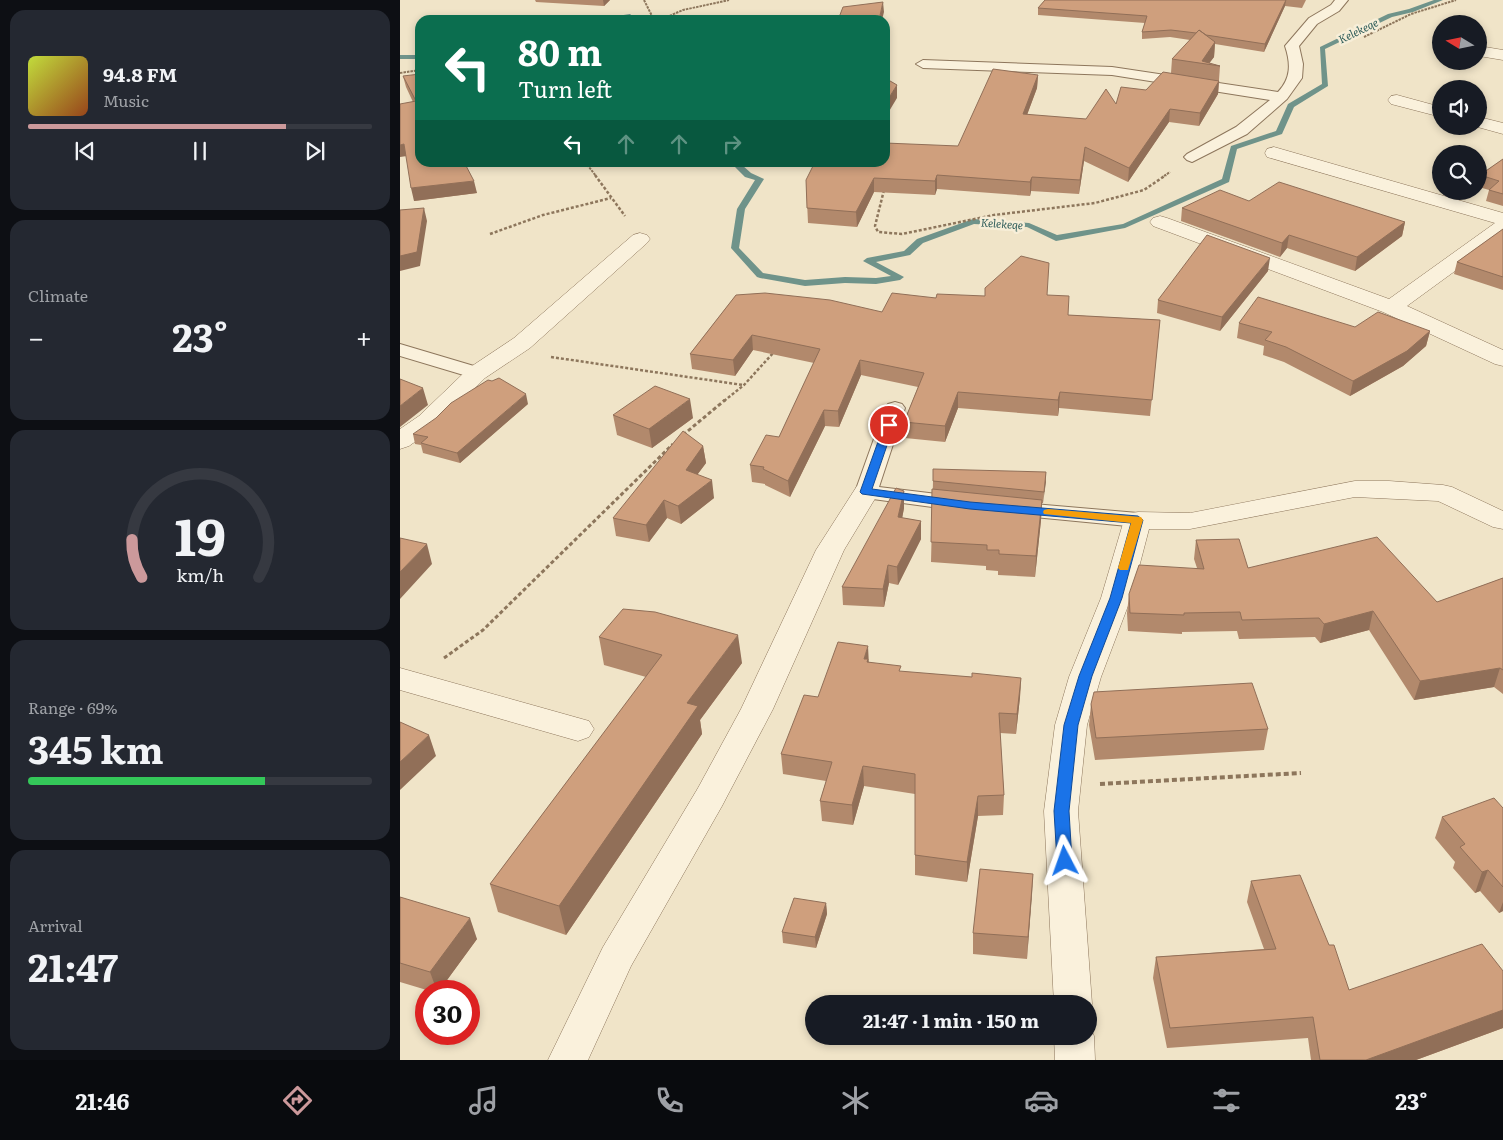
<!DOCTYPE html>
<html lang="en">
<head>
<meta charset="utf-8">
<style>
	:root { --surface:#171b24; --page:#242831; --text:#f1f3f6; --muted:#9ea1a6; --line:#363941; --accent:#cc999b }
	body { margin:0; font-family:Literata,serif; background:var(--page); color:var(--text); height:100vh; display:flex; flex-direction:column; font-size:19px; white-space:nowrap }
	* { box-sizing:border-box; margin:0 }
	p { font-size:16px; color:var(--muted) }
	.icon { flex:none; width:28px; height:28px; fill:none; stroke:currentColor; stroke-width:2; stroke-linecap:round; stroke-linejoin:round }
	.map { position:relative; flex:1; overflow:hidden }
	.details { display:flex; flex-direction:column; gap:10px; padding:10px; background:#0d0f14; width:400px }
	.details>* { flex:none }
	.banner { position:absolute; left:15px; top:15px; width:475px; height:152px; border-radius:15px; box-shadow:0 2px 8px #0003; background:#0b6e4f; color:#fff; overflow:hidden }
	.needle { width:32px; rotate:280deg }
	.fabs { position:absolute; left:1032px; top:15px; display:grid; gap:10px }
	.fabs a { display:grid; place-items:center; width:55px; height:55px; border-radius:50%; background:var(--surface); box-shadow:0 2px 8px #0003; font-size:25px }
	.speed { position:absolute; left:15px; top:980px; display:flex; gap:10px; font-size:25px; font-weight:700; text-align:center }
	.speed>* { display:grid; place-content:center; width:65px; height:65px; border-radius:50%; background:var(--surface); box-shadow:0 2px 8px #0003; line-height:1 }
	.speed .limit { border:8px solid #d22; background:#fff; color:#111 }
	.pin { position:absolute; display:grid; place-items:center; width:42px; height:42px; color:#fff; margin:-21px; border:2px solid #fff; border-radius:50%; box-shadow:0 1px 5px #0007 }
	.me { position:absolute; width:55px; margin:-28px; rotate:356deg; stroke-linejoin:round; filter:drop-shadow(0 0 4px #0008) }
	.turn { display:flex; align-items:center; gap:18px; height:105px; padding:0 20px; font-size:22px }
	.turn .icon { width:65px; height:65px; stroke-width:2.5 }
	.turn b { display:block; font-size:35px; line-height:42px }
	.lanes { display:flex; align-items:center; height:48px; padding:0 20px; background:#0003; justify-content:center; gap:25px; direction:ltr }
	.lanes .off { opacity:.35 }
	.big { font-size:38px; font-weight:700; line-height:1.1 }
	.details .widget { flex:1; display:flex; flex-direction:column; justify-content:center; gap:8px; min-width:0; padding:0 18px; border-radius:15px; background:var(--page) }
	.details .dial { align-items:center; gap:0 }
	.dial svg { height:130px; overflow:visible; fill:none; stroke:var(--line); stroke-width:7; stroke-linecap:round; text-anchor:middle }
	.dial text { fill:var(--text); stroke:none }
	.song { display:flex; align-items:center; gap:15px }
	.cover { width:60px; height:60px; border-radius:8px; background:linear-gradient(135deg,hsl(70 70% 55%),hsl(20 70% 35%)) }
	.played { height:5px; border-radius:2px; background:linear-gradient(90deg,var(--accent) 75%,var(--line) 75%) }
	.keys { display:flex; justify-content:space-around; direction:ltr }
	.heat { display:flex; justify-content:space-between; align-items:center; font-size:28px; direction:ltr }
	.charge { height:8px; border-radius:4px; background:linear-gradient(90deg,#34c759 69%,var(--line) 0) }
	.trip { position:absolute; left:405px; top:995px; width:292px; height:50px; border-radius:25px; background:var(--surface); box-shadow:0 2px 8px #0003; font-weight:700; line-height:50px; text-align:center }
	.menu { display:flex; height:80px; justify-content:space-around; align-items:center; background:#090b0e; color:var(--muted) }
	.menu .icon { width:35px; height:35px }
	.menu .on { color:var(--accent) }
	.menu b { font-size:22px; color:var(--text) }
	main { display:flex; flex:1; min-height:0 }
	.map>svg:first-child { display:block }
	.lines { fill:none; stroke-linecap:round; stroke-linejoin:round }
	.stream { fill:#6f938a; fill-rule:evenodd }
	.service-casing { stroke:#8d765c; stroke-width:2 }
	.minor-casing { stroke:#8d765c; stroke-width:1 }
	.path-far3 { stroke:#8d765c; stroke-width:2; stroke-dasharray:2.5 1; stroke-linecap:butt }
	.path-far2 { stroke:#8d765c; stroke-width:2.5; stroke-dasharray:3 2; stroke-linecap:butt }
	.path-far1 { stroke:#8d765c; stroke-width:3; stroke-dasharray:4 2.5; stroke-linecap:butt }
	.path { stroke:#8d765c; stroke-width:4; stroke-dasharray:5 3; stroke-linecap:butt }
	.service { fill:#faf1dc; fill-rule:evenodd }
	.minor { fill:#faf1dc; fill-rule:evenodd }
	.wall { fill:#b2896c }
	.shaded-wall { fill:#916f58 }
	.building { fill:#cf9f7d; stroke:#916f58 }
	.route { fill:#1a73e8; stroke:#114b97 }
	.slow { fill:#f59e0b }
	.labels { text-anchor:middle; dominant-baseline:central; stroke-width:5; stroke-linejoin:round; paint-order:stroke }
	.far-water-label { font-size:11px; font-style:italic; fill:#2f5d5a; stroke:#f7eed8 }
</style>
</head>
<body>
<main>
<section class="details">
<div class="widget">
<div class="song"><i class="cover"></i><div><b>94.8 FM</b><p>Music</p></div></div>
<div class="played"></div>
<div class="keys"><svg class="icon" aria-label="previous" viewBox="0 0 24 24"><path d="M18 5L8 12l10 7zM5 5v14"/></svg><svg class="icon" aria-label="pause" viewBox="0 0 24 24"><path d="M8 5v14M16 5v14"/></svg><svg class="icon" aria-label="next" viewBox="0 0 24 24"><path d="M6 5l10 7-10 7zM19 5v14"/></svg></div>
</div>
<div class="widget"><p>Climate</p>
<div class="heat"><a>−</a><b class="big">23°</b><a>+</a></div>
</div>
<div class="widget dial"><svg viewBox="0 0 100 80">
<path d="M14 69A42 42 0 1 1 86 69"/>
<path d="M14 69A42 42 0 0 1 8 46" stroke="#cc999b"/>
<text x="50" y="56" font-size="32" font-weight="700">19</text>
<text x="50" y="72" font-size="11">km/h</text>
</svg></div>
<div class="widget"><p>Range · 69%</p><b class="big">345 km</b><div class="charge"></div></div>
<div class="widget"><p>Arrival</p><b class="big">21:47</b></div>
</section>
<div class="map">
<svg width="1103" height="1060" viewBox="0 0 1103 1060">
	<rect width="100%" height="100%" fill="#f0e4c8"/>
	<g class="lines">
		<path class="stream" d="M 1034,0 L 1043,0 L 1013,12 L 992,17 L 925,49 L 928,86 L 894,107 L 882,134 L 837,149 L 829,182 L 725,228 L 656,241 L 627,227 L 574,224 L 523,243 L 510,255 L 476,262 L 504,277 L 500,280 L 476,284 L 445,283 L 405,286 L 360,278 L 357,277 L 331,248 L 337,209 L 355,180 L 345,177 L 335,167 L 335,162 L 343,162 L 342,165 L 351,173 L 364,179 L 345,209 L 339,248 L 363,273 L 405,280 L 445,277 L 476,278 L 491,276 L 463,261 L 467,258 L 504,251 L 517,239 L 573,219 L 629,223 L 657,235 L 723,224 L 822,179 L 831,146 L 876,131 L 888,104 L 922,84 L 920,47 L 988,14 L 1009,9 Z
			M 230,14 L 237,20 L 230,20 L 229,18 L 191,20 Z
			M 0,55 L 20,55 L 20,59 L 0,59 Z"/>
		<g class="service-casing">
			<path id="service" d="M 935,0 L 948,0 L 939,11 L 917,24 L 899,46 L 903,64 L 902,78 L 887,99 L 847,134 L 792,162 L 787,160 L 784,157 L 787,154 L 836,127 L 870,100 L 712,75 L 523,68 L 516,64 L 523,60 L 712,67 L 878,92 C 891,78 891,64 885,46 L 909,18 L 931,5 Z
				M 0,344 L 84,369 L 87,373 L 84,377 L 77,379 L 0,356 Z
				M 495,402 L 502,404 L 505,408 L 479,487 L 562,497 L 570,499 L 573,504 L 570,509 L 562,511 L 458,497 L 455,492 L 485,408 L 488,404 Z
				M 611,502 L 738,513 L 746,515 L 749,520 L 746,525 L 738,527 L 603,514 L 600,509 L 603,504 Z"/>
		</g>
		<g class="minor-casing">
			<path id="minor" d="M 1079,46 L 1103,50 L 1103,60 L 1079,56 Z
				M 997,95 L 1041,107 L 1041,117 L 991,104 L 988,100 L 991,96 Z
				M 1079,117 L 1103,123 L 1103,134 L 1074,126 L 1079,126 Z
				M 874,147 L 1103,213 L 1103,236 L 1007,306 L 1103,350 L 1103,366 L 1095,364 L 983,312 L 753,226 L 750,222 L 753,218 L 760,216 L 767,218 L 989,299 L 1095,223 L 867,157 L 865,153 L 867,149 Z
				M 240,233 L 247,235 L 250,239 L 247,243 L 130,348 L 85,378 L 37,426 L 9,446 L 0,449 L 0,429 L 19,416 L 69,368 L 114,338 L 233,235 Z
				M 955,481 L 989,481 L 1043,485 L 1052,487 L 1103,511 L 1103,529 L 1093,527 L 1038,501 L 955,497 L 790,529 L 749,529 L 731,598 L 701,677 L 687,725 L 678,811 L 692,1004 L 689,1012 L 689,1004 L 654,1004 L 644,811 L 655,725 L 669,677 L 701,598 L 724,520 L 728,514 L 738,512 L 790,513 Z
				M 466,484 L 475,486 L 479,492 L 444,550 L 373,709 L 322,806 L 231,966 L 188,1060 L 148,1060 L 203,947 L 298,788 L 341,709 L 416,550 L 457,486 Z
				M 0,668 L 189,721 L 194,729 L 189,737 L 178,741 L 0,690 Z
				M 689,1025 L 694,1036 L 695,1060 L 655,1060 L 654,1036 L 689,1036 Z"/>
		</g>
		<path class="path-far3" d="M 244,0 L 254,20
			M 260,20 L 283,10 L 329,0
			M 964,37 L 1011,14 L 1056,0
			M 0,73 L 20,70
			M 185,162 L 196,176
			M 764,176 L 770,172"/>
		<path class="path-far2" d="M 195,175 L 225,216
			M 484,190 L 475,226 L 478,232 L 502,234 L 594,215 L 695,203 L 744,190 L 766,175
			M 90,234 L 143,215 L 211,198
			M 151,357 L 343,385
			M 324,401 L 344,385 L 374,352"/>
		<path class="path-far1" d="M 283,435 L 325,400
			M 44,658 L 83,630 L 273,444"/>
		<path class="path" d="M 700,784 L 901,773"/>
		<use href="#service" class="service"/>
		<use href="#minor" class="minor"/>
	</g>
	<path class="wall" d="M 135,0 L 210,0 L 204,6 L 136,2 Z
		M 645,0 L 906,0 L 902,8 L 885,6 L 864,52 L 815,44 L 814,57 L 809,63 L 820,66 L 818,94 L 799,126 L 769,122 L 728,182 L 684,161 L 679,194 L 631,191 L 630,196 L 537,189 L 535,195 L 474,192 L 457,227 L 408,223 L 406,180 L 558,146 L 638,75 L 637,88 L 627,115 L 686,119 L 716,104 L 746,90 L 771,73 L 772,59 L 790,40 L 770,37 L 742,39 L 742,32 L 745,23 L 638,15 L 638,8 Z
		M 3,76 L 77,193 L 14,201 L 13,102 L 6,87 Z
		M 1103,159 L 1103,206 L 1086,201 L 1089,190 L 1079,187 L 1079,180 L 1080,175 Z
		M 849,201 L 1005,222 L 1002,236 L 955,271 L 887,248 L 880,257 L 781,221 L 782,208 Z
		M 1103,229 L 1103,290 L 1054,274 L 1057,262 Z
		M 868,271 L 820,331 L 757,313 L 758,300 Z
		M 336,295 L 482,312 L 536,298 L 585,296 L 647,295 L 668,315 L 760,320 L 750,416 L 659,408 L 658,416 L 558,408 L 545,442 L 505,438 L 504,422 L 518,387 L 461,375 L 439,427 L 425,426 L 390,497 L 365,485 L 365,484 L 352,482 L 350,465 L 379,437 L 414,363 L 353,350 L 335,376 L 292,369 L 290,354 Z
		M 839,323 L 955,327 L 1030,331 L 1026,346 L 1003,366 L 950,396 L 884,362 L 863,355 L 864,346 L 837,338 Z
		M 128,404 L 60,463 L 23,453 L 21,445 L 15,444 L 13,434 Z
		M 213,415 L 293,418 L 252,448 L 217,435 Z
		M 303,446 L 306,463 L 297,475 L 314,498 L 281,524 L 267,518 L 249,542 L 216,536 L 213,518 Z
		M 646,472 L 643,503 L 642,503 L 641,520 L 635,577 L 598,575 L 598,571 L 586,570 L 586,566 L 531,562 L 533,481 Z
		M 504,491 L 504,508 L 502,518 L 521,521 L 521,539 L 498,585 L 489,583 L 484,607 L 443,605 L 442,587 Z
		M 796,540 L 848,568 L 1037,602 L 1103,578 L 1103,694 L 1094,687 L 1014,700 L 969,630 L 920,643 L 915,637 L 839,639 L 837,631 L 782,632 L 782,634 L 728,631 L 727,613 L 729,594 L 797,568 L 794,559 Z
		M 199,637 L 342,663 L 300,720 L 302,734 L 166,935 L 98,912 L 90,884 L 246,677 L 204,665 Z
		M 469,662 L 501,672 L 572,677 L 621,678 L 620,697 L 616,734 L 600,733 L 604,795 L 603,815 L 578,816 L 567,882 L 515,875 L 515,794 L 464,786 L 453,825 L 422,821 L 420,801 L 426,781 L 383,774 L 381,754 L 418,697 Z
		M 691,704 L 868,729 L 864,750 L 695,760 L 689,725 Z
		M 1103,808 L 1103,911 L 1099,913 L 1080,891 L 1075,893 L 1053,868 L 1055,862 L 1035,838 L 1042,817 Z
		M 633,874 L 627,959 L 573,954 L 573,933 Z
		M 851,881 L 929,945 L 949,990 L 1103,971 L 1103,1028 L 1016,1060 L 911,1060 L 908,1038 L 767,1048 L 753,978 L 756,957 L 864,949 L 847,902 Z
		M 0,897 L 77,939 L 39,991 L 30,991 L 0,982 Z
		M 426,903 L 427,914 L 416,948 L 383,943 L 382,932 Z"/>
	<path class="shaded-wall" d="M 203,0 L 210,0 L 204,6 Z
		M 886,0 L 885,6 L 864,52 L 865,44 Z
		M 483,2 L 484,12 L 482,20 L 479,20 Z
		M 815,42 L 814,57 L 808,65 L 802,61 Z
		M 638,75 L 637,88 L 622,128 L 623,114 Z
		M 819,81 L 818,94 L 799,126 L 800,113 Z
		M 497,85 L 497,98 L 485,118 L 485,104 Z
		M 770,109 L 769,122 L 728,182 L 729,168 Z
		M 4,144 L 7,156 L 0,157 L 0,145 Z
		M 685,147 L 684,161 L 679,194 L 680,180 Z
		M 537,175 L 537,189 L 535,195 L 535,181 Z
		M 632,177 L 631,191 L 630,196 L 630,182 Z
		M 474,178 L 474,192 L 457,227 L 456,212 Z
		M 74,181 L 77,193 L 14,201 L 11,188 Z
		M 24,208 L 27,221 L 20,266 L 0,271 L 0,256 Z
		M 1005,222 L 1002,236 L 955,271 L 957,257 Z
		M 889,235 L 887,248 L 880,257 L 882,243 Z
		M 870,258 L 868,271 L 820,331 L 822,317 Z
		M 1030,331 L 1026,346 L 1003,366 L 950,396 L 953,381 Z
		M 352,335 L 353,350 L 335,376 L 333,360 Z
		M 460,360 L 461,375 L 439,427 L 438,411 Z
		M 23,388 L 28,405 L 0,427 L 0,406 Z
		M 558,392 L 558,408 L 545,442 L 545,426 Z
		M 660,392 L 659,408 L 658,416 L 658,400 Z
		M 126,394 L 128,404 L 60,463 L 57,453 Z
		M 290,399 L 293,418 L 252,448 L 249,429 Z
		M 424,410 L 425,426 L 390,497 L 388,481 Z
		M 303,446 L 306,463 L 288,487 L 286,470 Z
		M 646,472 L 646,482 L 643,503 L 644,492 Z
		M 312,480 L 314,498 L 281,524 L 278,506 Z
		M 504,491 L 504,508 L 499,535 L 498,517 Z
		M 264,500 L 267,518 L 249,542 L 246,525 Z
		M 642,500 L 641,520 L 635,577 L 636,556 Z
		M 521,521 L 521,539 L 498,585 L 497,567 Z
		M 27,544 L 32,564 L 0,599 L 0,572 Z
		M 488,565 L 489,583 L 484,607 L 483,589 Z
		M 973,611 L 969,630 L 920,643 L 924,624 Z
		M 338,635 L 342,663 L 300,720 L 302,734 L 166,935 L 159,906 L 287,703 Z
		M 468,646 L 469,666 L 464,659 Z
		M 1100,668 L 1094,687 L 1014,700 L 1020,681 Z
		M 621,678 L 620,697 L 616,734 L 617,714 Z
		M 29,735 L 36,756 L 0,790 L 0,762 Z
		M 463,766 L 464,786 L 453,825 L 452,805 Z
		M 578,796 L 578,816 L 567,882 L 567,862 Z
		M 1088,870 L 1080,891 L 1075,893 L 1082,872 Z
		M 633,874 L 632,895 L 627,959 L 628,937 Z
		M 1103,902 L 1103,911 L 1099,913 Z
		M 426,903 L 427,914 L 416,948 L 415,937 Z
		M 70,918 L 77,939 L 39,991 L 37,991 L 30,972 Z
		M 1103,1010 L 1103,1028 L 1016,1060 L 966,1060 Z"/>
	<path class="building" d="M 645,0 L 886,0 L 865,44 L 806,35 L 799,30 L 796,33 L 771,30 L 742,32 L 747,16 L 638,8 Z
		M 483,2 L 479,20 L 438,20 L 443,7 Z
		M 799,30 L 815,42 L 802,61 L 820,66 L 772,59 Z
		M 593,69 L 638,75 L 623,114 L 686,119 L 706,89 L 716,104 L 721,87 L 746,90 L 763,72 L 819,81 L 800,113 L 770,109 L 729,168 L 685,147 L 680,180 L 632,177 L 630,182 L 537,175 L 535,181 L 474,178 L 456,212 L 407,208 L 406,180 L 415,162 L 485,162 L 485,143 L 558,146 Z
		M 20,74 L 20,162 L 64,162 L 74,181 L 11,188 L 4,144 L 0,145 L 0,104 L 16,101 L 3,76 Z
		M 485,78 L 497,85 L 485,104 Z
		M 1103,159 L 1103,194 L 1089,190 L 1099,181 L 1080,175 Z
		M 879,182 L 1005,222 L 957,257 L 889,235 L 882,243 L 782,208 L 820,190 L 849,201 Z
		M 24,208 L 17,252 L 0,256 L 0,210 Z
		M 1103,229 L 1103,277 L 1057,262 Z
		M 807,235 L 870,258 L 822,317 L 758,300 Z
		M 621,256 L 649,263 L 647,295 L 669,296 L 668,315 L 760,320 L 752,400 L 660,392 L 658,400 L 558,392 L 545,426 L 504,422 L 524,373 L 460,360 L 438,411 L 424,410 L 388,481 L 363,469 L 364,467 L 350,465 L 366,435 L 379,437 L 420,349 L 352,335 L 333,360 L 290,354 L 336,295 L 365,293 L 430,300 L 482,312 L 492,293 L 536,298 L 537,294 L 585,296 L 585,288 Z
		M 858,297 L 955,327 L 978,312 L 1030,331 L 1007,351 L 953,381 L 886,347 L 865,340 L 872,332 L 839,323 Z
		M 99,378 L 126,394 L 57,453 L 21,443 L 28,437 L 13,434 L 36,418 L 51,403 L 88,380 L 92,381 Z
		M 0,379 L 23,388 L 0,406 Z
		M 255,386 L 290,399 L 249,429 L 213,415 Z
		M 283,431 L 303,446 L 286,470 L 312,480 L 278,506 L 264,500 L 246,525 L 213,518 Z
		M 533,469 L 646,472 L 644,492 L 533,481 Z
		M 496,488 L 504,491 L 498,517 L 521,521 L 497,567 L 488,565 L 483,589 L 442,587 Z
		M 532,489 L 642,500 L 636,556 L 599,554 L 599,550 L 587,550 L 587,545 L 531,542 Z
		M 977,537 L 1037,602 L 1103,578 L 1103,670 L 1100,668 L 1020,681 L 973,611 L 924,624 L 919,618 L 842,620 L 840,612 L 784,613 L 784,615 L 730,613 L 729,594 L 739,565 L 804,569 L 796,540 L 839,539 L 848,568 Z
		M 0,538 L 27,544 L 0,572 Z
		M 223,609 L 255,612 L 338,635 L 287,703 L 298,706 L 159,906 L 90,884 L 262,655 L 199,637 Z
		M 438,642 L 468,646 L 464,659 L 468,659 L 467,662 L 501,666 L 499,671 L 572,677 L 572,673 L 621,678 L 617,714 L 599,713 L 604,795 L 578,796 L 567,862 L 515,855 L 515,774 L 463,766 L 452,805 L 420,801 L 432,762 L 381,754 L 404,695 L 418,697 Z
		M 852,683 L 868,729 L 696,738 L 691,704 L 694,692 Z
		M 0,722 L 29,735 L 0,762 Z
		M 1094,798 L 1103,808 L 1103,887 L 1088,870 L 1082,872 L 1060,847 L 1065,844 L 1042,817 Z
		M 580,869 L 633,874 L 628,937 L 573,933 Z
		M 900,875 L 929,945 L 934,945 L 949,990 L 1082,944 L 1103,971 L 1103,1010 L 966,1060 L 920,1060 L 913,1017 L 770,1028 L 756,957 L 876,949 L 851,881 Z
		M 0,897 L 70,918 L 30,972 L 0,963 Z
		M 394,898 L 426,903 L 415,937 L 382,932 Z"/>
	<path class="route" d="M 489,422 L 494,425 L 472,489 L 570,502 L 738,516 L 743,520 L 722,598 L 692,676 L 678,725 L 669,811 L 672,861 L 670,865 L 665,866 L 660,865 L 657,861 L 654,811 L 664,725 L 679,676 L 710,598 L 731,523 L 570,509 L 462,494 L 460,492 L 484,425 Z"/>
	<path class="slow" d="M 648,509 L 741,517 L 743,520 L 728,570 L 720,570 L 718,568 L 731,523 L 644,514 L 643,512 L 644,510 Z"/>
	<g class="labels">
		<g class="far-water-label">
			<text transform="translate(958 30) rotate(-26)">Kelekeqe</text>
			<text transform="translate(602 223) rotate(4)">Kelekeqe</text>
		</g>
	</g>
</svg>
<div class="fabs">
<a><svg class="needle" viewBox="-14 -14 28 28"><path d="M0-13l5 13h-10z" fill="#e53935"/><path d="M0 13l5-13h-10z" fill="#9ea1a6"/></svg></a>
<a><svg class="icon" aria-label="sound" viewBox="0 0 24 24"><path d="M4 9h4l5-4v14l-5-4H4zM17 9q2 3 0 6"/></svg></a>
<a><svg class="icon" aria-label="search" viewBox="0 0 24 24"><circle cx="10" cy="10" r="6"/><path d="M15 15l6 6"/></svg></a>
</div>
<div class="speed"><div class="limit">30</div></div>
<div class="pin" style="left:489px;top:425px;background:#d93025"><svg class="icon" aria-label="arrive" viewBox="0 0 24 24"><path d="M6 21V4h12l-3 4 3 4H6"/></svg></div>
<svg class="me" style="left:665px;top:861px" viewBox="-20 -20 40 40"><path d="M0-17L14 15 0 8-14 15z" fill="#1a73e8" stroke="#fff" stroke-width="4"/></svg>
<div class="trip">21:47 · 1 min · 150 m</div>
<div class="banner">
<div class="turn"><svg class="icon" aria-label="left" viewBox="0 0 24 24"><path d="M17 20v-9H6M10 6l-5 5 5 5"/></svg><div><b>80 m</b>Turn left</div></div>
<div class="lanes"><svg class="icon" aria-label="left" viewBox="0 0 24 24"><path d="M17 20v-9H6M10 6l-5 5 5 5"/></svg><svg class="icon off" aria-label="ahead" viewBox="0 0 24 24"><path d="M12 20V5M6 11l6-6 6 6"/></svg><svg class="icon off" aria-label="ahead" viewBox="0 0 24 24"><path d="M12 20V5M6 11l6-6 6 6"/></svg><svg class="icon off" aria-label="right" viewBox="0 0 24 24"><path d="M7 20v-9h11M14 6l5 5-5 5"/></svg></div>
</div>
</div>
</main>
<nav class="menu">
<b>21:46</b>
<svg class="icon on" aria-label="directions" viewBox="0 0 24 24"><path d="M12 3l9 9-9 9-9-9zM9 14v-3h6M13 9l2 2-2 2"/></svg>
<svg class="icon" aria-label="music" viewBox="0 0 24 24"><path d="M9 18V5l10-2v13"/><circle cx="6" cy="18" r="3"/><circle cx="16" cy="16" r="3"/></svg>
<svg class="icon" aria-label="phone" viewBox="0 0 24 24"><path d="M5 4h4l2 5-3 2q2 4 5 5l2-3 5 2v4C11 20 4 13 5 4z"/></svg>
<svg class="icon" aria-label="climate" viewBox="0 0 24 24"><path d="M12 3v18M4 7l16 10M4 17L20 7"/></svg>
<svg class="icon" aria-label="car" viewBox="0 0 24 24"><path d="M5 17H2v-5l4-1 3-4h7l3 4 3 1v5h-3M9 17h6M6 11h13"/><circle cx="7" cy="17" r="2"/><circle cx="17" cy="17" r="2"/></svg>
<svg class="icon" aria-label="filters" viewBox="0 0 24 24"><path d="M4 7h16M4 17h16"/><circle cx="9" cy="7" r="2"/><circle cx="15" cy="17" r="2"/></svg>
<b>23°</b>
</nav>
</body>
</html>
